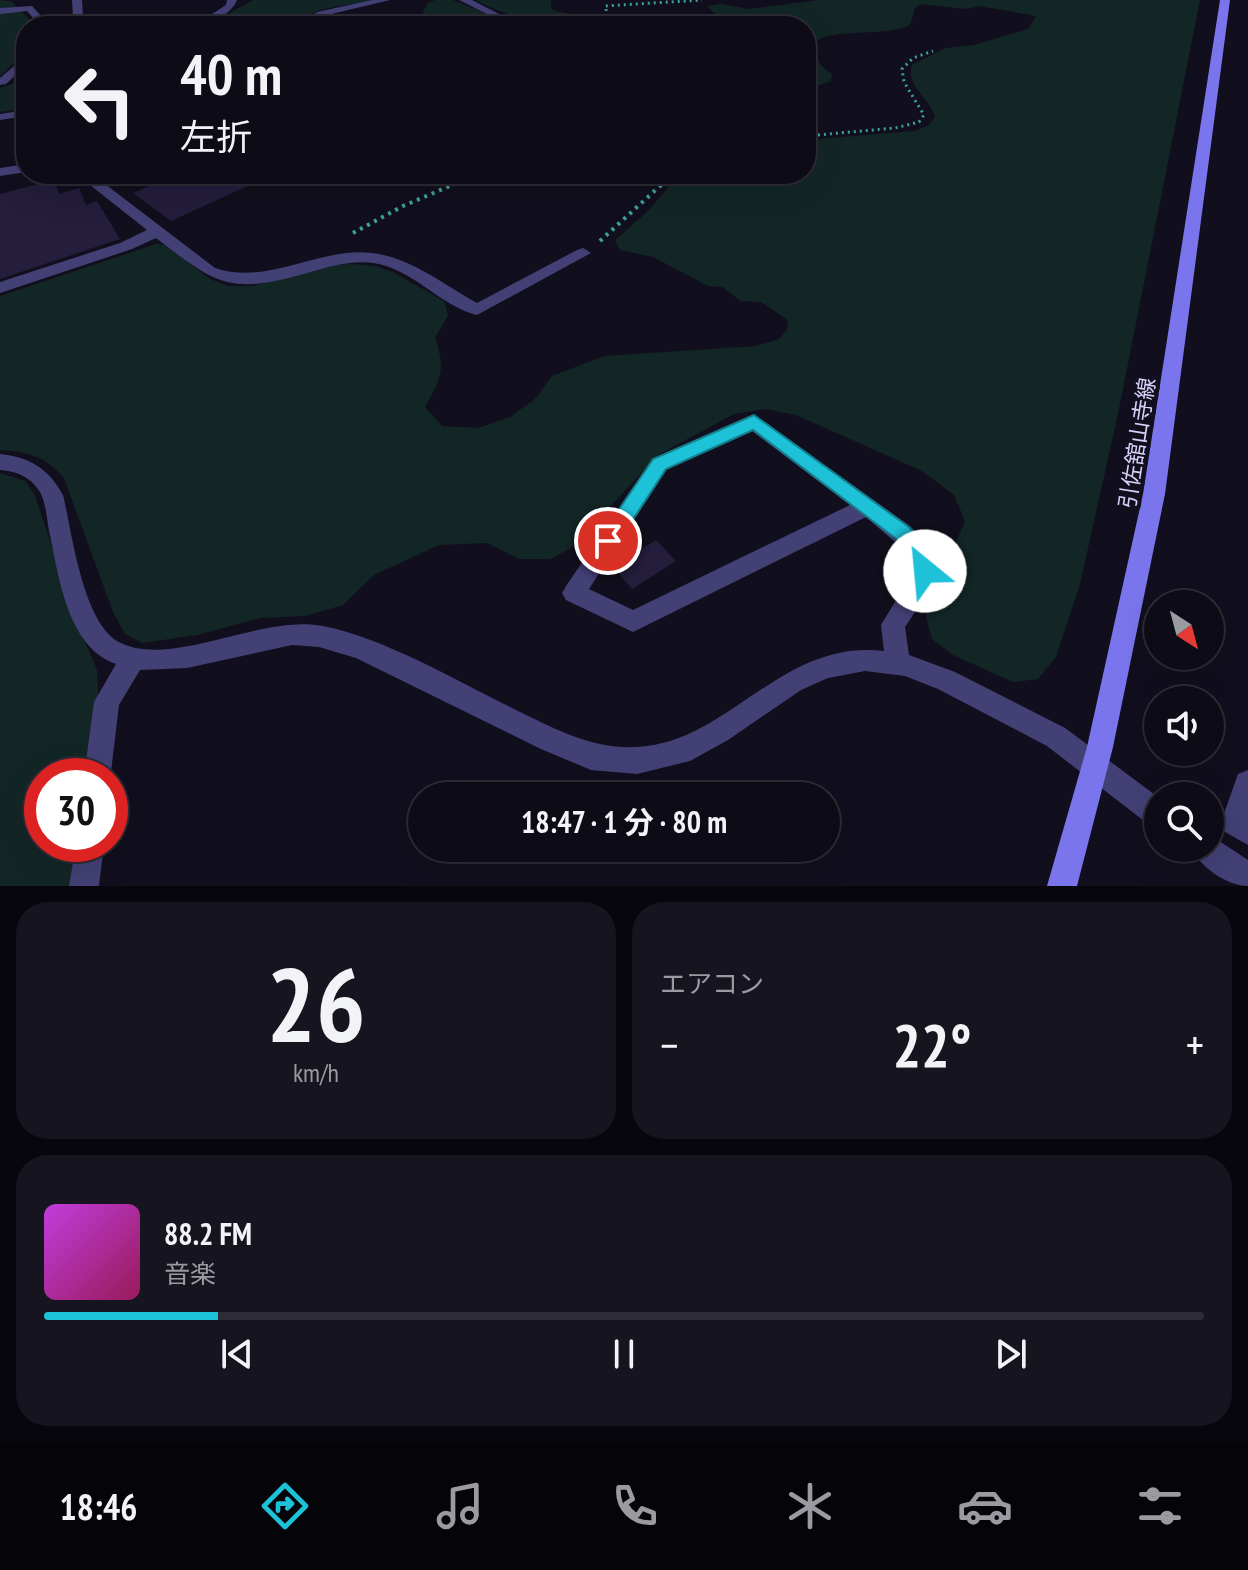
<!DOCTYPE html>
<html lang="ja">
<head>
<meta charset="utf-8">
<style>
	:root { --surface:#0d0b16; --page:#16141f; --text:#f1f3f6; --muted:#9a9ba1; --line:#2d2b35; --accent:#1ec2d8 }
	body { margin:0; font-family:"PT Sans Narrow","Noto Sans JP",sans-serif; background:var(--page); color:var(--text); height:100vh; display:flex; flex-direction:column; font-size:30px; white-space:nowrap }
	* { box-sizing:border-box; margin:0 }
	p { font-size:26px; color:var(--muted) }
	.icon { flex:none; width:44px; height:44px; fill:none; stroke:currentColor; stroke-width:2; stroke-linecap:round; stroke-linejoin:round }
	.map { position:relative; height:886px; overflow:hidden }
	.side { display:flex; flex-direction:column; gap:16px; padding:16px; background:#07060c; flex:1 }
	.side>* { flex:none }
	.top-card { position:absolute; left:16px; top:16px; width:800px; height:168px; border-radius:32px; box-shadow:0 8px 32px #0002,0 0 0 2px var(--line); background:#0d0b16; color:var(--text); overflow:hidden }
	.needle { width:52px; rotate:144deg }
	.fabs { position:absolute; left:1144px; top:590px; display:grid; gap:16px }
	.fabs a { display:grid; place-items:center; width:80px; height:80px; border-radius:50%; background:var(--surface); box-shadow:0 8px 32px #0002,0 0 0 2px var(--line); font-size:40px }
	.speed { position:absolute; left:24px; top:758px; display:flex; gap:16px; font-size:40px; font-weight:700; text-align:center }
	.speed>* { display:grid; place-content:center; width:104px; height:104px; border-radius:50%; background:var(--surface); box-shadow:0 8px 32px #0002,0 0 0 2px var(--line); line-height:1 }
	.speed .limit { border:12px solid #d22; background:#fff; color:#111 }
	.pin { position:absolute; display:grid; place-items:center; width:68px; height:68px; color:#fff; margin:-34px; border:4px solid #fff; border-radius:50%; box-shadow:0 2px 8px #0007 }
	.me { position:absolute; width:88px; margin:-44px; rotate:332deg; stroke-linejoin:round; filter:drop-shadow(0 0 6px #0008) }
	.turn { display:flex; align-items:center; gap:28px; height:168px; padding:0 32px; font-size:36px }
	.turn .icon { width:104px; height:104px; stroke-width:2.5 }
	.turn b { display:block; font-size:56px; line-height:68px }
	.big { font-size:60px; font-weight:700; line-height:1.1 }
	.side .card { flex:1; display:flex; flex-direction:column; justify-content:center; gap:12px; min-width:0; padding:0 28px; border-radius:32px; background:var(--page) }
	.side .dial { align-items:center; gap:0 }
	.dial b { font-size:104px; line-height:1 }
	.song { display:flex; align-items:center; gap:24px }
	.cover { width:96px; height:96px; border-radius:12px; background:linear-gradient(135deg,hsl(290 70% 55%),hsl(330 70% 35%)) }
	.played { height:8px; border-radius:4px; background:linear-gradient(90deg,var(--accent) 15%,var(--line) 15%) }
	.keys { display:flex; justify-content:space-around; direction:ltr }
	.heat { display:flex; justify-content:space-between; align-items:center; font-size:44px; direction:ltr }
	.side .tiles { flex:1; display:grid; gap:16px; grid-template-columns:1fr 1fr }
	.card:last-child { grid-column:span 2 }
	.trip { position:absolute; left:408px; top:782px; width:432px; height:80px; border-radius:40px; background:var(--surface); box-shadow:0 8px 32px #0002,0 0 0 2px var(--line); font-weight:700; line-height:80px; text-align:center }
	.menu { display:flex; height:128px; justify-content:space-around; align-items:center; background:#050409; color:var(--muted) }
	.menu .icon { width:56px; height:56px }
	.menu .active { color:var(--accent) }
	.menu b { font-size:36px; color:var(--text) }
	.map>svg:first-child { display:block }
	.green { fill:#132626 }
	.building { fill:#241d3b }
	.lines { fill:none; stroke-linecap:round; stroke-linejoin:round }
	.path-far1 { stroke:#3da19c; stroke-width:3; stroke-dasharray:2 4; stroke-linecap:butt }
	.path { stroke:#3da19c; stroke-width:4; stroke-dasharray:3 5; stroke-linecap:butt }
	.service { fill:#434076; fill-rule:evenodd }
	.minor { fill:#434076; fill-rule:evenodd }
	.secondary { fill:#7a75ec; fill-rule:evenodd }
	.route { fill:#1ec2d8; stroke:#147e8c; stroke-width:2 }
	.labels { text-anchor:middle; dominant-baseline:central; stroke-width:8; stroke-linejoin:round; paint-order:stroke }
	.street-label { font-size:22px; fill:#d6d1f9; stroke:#110f1d }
</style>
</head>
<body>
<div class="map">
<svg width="1248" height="886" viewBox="0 0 1248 886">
	<rect width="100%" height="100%" fill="#110f1d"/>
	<path class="green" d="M 0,0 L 11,1 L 36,26 L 26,26 L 26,51 L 0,76 Z
		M 253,0 L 374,0 C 349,6 312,5 295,26 L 214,26 L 217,20 Z
		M 435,0 L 453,0 L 509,23 L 508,26 L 423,26 L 409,19 L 346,26 L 310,26 C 317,16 333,11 345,16 L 346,22 L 421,16 L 428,3 Z
		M 475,0 L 551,0 L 551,9 C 567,17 593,11 604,23 L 600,26 C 554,26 515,21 475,0 Z
		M 819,0 L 1200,0 L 1118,414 L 1080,584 L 1056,657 L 1038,679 L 1013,682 L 953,655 L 932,639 L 925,613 L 965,521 L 954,495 L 922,471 L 796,415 L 765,409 L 734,414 L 658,455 L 573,547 L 550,559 L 519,559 L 487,543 L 439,545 L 374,575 L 343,605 L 305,616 L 261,618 L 197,635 L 142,643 L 125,634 L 113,612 L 64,478 C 45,456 29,452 0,450 L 0,296 L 156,244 L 165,245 L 210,279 L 228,286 L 253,286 L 325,266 L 351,264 L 375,266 L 393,272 L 444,301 L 448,315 L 435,338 C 446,369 441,379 425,407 L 442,426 L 478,428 L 510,417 L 535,399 L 552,376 L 604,356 L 756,346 L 779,339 L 787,330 L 788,320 L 761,302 L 741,301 L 722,287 L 708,286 L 653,257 L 620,250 L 615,240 L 648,211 L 670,185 L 690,174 L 806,174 L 806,140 L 915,131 L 929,125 L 935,117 C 930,99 905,85 912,65 L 946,48 L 974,45 L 1028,29 L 1036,16 L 979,6 L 966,9 L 921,4 L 915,8 L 910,25 C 880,38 846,27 817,40 C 812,56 819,66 832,74 L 831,81 L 806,90 L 806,26 C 779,26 725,30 707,6 L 722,4 L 749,9 Z
		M 26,79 L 26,109 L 0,112 L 0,88 Z
		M 0,473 L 25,481 L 34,493 L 80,630 L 97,670 L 100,726 L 95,776 L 42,776 L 42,844 L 89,844 L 76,886 L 0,886 Z"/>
	<path class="building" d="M 178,174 L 274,174 L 171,221 L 133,193 Z
		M 54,180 L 59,194 L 79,188 L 86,205 L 97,201 L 120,239 L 0,279 L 0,194 Z
		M 656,540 L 676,561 L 632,589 L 613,567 Z"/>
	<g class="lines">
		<path class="path-far1" d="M 516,20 L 546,26
			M 606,26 L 610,24 L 605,6 L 702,0
			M 806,136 L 895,128 L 919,122 L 924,115 L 904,82 L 902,69 L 913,58 L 933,51"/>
		<path class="path" d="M 353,233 L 403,206 L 478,174
			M 600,241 L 673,174"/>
		<path class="service" d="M 72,0 L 82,0 L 83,16 L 89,26 L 79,26 L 73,16 Z
			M 227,0 L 237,0 C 231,15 208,26 193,26 L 226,5 Z
			M 372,0 L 390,0 L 323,16 L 309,26 L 297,26 L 317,12 Z
			M 459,0 L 472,0 L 503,16 L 495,18 Z
			M 32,6 L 50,26 L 40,26 L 27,11 L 0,14 L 0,8 Z
			M 150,19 L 153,20 L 153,24 L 136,26 Z
			M 26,56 L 26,65 L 6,84 L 0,85 L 0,78 Z
			M 26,110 L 26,116 L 0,120 L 0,114 Z"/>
		<path class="minor" d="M 26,164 L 26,172 L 0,176 L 0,168 Z
			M 76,174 L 92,174 L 215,268 C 269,286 317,247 372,253 C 410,257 444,285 477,303 L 577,250 L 583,248 L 591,253 L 477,315 C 440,306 412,268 373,263 C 351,260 328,267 307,273 C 229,295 217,285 156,238 L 132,249 L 0,293 L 0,282 L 120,243 L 147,230 Z
			M 754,415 L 910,526 L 927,543 L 936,571 L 925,597 L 905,627 L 909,655 L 955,672 L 1065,728 L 1158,797 L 1158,828 L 1148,824 L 1047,746 L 938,689 L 905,676 L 865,671 L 828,678 L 801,690 L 728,740 L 690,761 L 637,774 L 591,770 L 541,749 L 356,658 L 319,647 L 292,645 L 187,668 L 140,670 L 119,705 L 110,780 L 110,776 L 84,776 L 94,702 L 116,664 C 67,647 59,576 49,531 C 47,519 46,505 41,494 C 33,478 17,471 0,470 L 0,454 C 30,457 49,469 63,495 C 72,532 83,626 121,643 C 172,668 262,614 323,626 C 388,639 462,684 522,713 C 559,731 594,749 636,747 C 728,744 781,638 884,651 L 881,625 L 914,571 L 909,554 L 866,517 L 633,632 L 566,600 L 562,593 L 566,586 L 653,459 ZM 752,431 L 850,505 L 633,610 L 589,589 L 667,469 Z
			M 1248,770 L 1248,845 L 1225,832 L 1221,822 L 1238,774 Z
			M 1210,835 L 1248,860 L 1248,886 C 1228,886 1199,867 1192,848 L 1210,848 Z
			M 76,844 L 104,844 L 99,886 L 69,886 Z"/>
		<path class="secondary" d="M 1220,0 L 1230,0 L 1165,494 L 1113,747 L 1077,886 L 1047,886 L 1087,747 L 1143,494 Z"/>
	</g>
	<path class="route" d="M 754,415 L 909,527 L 926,544 L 935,571 L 932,577 L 925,580 L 918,577 L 910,554 L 895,538 L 753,430 L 666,469 L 615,547 L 608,550 L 601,547 L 598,541 L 601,536 L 653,459 Z"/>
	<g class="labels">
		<g class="street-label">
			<text transform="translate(1137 443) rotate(-81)">引佐舘山寺線</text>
		</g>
	</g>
</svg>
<div class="fabs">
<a><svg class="needle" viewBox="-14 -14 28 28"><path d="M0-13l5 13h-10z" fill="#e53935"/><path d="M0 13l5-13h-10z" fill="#9a9ba1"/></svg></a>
<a><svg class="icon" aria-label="sound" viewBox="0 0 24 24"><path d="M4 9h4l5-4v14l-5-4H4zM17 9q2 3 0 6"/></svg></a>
<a><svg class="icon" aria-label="search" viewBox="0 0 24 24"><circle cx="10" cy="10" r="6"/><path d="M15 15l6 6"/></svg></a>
</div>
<div class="speed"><div class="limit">30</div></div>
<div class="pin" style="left:608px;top:541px;background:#d93025"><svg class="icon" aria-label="arrive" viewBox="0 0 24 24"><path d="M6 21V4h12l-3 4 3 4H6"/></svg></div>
<svg class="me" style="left:925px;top:571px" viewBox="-20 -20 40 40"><circle r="19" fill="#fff"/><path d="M0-13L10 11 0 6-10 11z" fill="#1ec2d8"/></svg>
<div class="trip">18:47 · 1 分 · 80 m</div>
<div class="top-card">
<div class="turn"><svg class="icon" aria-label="left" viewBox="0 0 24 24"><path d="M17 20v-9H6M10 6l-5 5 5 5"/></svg><div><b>40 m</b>左折</div></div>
</div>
</div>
<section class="side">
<div class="tiles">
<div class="card dial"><b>26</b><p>km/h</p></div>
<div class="card"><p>エアコン</p>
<div class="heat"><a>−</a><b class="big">22°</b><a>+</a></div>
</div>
<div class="card">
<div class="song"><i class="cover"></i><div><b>88.2 FM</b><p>音楽</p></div></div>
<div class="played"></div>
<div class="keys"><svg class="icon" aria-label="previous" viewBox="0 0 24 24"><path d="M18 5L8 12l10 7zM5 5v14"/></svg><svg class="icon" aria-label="pause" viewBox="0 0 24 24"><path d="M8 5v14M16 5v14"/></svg><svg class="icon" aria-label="next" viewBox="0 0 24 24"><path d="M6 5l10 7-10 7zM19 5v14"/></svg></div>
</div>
</div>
</section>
<nav class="menu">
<b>18:46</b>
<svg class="icon active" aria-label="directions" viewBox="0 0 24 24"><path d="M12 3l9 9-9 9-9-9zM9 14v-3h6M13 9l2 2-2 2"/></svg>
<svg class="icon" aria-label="music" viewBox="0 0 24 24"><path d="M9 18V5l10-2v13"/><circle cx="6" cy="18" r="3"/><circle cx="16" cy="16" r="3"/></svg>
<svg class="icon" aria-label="phone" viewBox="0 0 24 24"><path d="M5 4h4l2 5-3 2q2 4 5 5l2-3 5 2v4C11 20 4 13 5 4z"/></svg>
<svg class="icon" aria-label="climate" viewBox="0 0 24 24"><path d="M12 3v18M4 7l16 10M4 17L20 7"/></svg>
<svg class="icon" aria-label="car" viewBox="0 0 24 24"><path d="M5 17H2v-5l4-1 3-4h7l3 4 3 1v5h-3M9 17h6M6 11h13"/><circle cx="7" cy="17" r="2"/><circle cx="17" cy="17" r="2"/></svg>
<svg class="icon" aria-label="filters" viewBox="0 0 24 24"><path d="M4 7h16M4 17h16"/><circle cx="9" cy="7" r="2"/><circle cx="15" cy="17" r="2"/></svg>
</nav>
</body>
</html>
